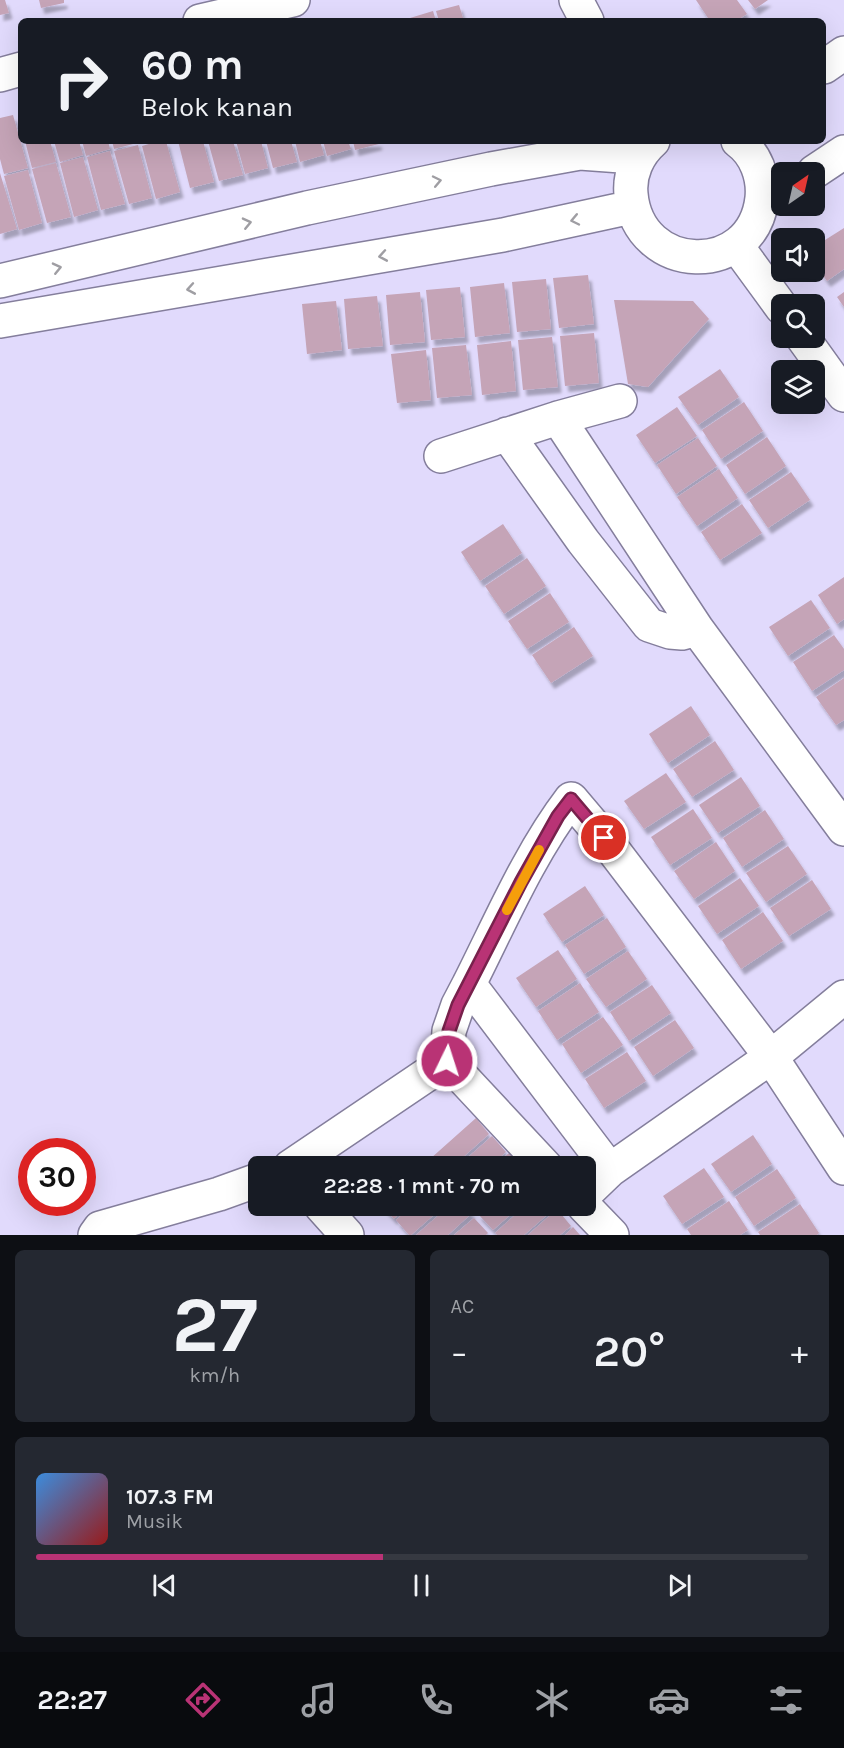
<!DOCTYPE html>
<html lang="id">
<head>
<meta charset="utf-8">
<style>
	:root { --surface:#171b24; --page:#242831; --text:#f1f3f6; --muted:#9ea1a6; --line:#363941; --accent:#b93375 }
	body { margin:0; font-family:Karla,sans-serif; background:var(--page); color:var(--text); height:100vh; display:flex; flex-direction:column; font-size:22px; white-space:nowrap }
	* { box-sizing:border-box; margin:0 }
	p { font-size:20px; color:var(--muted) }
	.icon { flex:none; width:33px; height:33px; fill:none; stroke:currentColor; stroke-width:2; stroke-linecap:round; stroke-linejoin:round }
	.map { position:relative; height:1235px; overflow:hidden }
	.details { display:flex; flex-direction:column; gap:15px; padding:15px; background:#0d0f14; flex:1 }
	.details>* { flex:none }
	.hud { position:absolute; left:18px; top:18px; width:808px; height:126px; border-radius:9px; box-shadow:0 6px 24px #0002; background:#171b24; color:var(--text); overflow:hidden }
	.needle { width:39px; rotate:34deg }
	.fabs { position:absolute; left:771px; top:162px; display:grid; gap:12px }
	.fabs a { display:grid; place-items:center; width:54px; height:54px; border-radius:9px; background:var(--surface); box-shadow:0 6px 24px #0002; font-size:30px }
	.speed { position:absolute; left:18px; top:1138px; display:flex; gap:12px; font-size:30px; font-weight:700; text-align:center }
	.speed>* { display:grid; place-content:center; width:78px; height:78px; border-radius:50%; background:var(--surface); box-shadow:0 6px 24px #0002; line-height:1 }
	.speed .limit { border:9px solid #d22; background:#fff; color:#111 }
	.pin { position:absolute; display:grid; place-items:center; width:51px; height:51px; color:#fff; margin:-26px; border:3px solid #fff; border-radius:50%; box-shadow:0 2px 6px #0007 }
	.me { position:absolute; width:66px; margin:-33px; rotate:4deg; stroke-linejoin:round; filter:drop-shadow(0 0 4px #0008) }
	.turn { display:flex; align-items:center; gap:21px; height:126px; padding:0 24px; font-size:27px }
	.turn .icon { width:78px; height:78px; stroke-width:2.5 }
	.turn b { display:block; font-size:42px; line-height:51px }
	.big { font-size:45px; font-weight:600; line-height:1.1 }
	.details .widget { flex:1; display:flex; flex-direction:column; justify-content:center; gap:9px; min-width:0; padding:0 21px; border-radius:9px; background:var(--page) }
	.details .dial { align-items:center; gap:0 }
	.dial b { font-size:78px; line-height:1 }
	.song { display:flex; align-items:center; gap:18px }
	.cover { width:72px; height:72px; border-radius:9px; background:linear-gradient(135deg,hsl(210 70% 55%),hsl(0 70% 35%)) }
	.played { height:6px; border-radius:3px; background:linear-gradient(90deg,var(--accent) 45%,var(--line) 45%) }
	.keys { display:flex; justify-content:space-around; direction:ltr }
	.heat { display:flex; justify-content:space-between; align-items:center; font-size:33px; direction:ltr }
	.details .tiles { flex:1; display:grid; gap:15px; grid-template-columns:1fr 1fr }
	.widget:last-child { grid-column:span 2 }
	.trip { position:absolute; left:248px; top:1156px; width:348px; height:60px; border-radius:9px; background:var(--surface); box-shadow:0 6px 24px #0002; font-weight:600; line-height:60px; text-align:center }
	.menu { display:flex; height:96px; justify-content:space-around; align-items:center; background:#090b0e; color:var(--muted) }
	.menu .icon { width:42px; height:42px }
	.menu .current { color:var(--accent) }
	.menu b { font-size:27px; color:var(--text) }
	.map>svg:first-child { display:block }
	.building { fill:#c5a4b7; filter:url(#shadow) }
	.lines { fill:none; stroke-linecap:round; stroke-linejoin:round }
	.minor-casing { stroke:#847e9c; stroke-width:36 }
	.minor { stroke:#fff; stroke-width:33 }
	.oneway { stroke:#9f9ea3 }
	.route-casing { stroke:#78214c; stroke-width:15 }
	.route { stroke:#b93375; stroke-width:10 }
	.slow { stroke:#f59e0b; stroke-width:10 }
</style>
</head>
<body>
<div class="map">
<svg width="844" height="1235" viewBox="0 0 844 1235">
	<defs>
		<filter id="shadow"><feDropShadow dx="3.5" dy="6" stdDeviation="1.5" flood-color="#0004"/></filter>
	</defs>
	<rect width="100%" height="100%" fill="#e1dafc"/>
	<path class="building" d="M 0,0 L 5,0 L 9,13 L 0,15 Z
		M 39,0 L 64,0 L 64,3 L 41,8 Z
		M 696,0 L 737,0 L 747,14 L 736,21 L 710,21 Z
		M 748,0 L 768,0 L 755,9 Z
		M 459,5 L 464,21 L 439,21 L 436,11 Z
		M 433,11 L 436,21 L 411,21 L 410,18 Z
		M 13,115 L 28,168 L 4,174 L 0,159 L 0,118 Z
		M 25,141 L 50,141 L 56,162 L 32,168 Z
		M 54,141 L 79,141 L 83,155 L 60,162 Z
		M 82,141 L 108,141 L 110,149 L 86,156 Z
		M 112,141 L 137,141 L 137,143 L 114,149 Z
		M 159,141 L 166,141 L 180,192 L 156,199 L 142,146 Z
		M 178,141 L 203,141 L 214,182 L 190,188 Z
		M 208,141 L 233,141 L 243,175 L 219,181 Z
		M 236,141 L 261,141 L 268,168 L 245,174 Z
		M 266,141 L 291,141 L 297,162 L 273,168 Z
		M 295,141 L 320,141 L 324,155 L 300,162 Z
		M 323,141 L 348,141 L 351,149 L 327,156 Z
		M 353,141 L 378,141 L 379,144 L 355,150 Z
		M 138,145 L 152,198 L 129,204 L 114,151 Z
		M 110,151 L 125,204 L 101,210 L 87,157 Z
		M 83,157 L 98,210 L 74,217 L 60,163 Z
		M 56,163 L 71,217 L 47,223 L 32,169 Z
		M 28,170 L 42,223 L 19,230 L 4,176 Z
		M 0,173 L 17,229 L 0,234 Z
		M 844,228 L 844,269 L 827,281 L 814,263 L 814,247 Z
		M 588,275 L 594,324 L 559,328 L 553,278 Z
		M 546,279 L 551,329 L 517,332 L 512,282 Z
		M 504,283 L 510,333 L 475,337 L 470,287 Z
		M 460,287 L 465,337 L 431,340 L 426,290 Z
		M 420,292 L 425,342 L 390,345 L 386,295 Z
		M 844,292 L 844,307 L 837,297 Z
		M 377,296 L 383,346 L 348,349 L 344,299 Z
		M 614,300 L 693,301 L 709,319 L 648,387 L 628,384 Z
		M 336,301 L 342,350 L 307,354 L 302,304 Z
		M 594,333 L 599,383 L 565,386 L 560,336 Z
		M 552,337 L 558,387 L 523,390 L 518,340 Z
		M 511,341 L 516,391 L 482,395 L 477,345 Z
		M 466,345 L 472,395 L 437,398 L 432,348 Z
		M 426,350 L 431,400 L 397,403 L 391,354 Z
		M 720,369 L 739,397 L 698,425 L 678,397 Z
		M 744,402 L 763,431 L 721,459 L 702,430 Z
		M 677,407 L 697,436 L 655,463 L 636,435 Z
		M 767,437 L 786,466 L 745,494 L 726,465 Z
		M 698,438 L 717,466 L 676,494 L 657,465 Z
		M 719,469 L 738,498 L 697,526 L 677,497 Z
		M 791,472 L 810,500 L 768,528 L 749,500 Z
		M 742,504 L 762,533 L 720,560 L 701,532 Z
		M 503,524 L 522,553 L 480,581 L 461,552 Z
		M 527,558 L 546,586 L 504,614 L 485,586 Z
		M 844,577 L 844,619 L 837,624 L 818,595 Z
		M 550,593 L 569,622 L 527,649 L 508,621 Z
		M 811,600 L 830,628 L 788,656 L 769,627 Z
		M 574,627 L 593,656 L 551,683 L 532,655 Z
		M 834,635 L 844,649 L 844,670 L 812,691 L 793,662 Z
		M 844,678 L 844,720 L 836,725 L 816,697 Z
		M 691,706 L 710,735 L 668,763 L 649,734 Z
		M 715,741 L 734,770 L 692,797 L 673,769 Z
		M 666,773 L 686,802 L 644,829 L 624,801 Z
		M 741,777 L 760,806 L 718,833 L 699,805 Z
		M 693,809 L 712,838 L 670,865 L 651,837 Z
		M 765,810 L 784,839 L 742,867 L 723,838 Z
		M 716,842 L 735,871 L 694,899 L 674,871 Z
		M 788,846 L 807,874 L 766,902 L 746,873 Z
		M 740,878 L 759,906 L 717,934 L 698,906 Z
		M 812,880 L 831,909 L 789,936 L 770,908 Z
		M 585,886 L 604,915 L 562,942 L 543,914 Z
		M 763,912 L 783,941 L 741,969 L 722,940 Z
		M 607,918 L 626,947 L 584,974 L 565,945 Z
		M 558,950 L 577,979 L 536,1007 L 516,978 Z
		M 628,951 L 647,979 L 606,1007 L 586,979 Z
		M 580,983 L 599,1012 L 557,1040 L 538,1011 Z
		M 652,985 L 671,1013 L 629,1041 L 610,1012 Z
		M 603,1017 L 623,1045 L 581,1073 L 562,1044 Z
		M 675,1020 L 694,1048 L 653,1076 L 634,1047 Z
		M 627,1052 L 646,1081 L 604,1108 L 585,1079 Z
		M 476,1118 L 489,1134 L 452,1167 L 437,1167 L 430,1159 Z
		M 753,1135 L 772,1164 L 731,1192 L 711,1164 Z
		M 492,1136 L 506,1152 L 489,1167 L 457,1167 Z
		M 509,1153 L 521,1167 L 493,1167 Z
		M 704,1168 L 724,1197 L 682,1224 L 663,1196 Z
		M 777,1169 L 796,1198 L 754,1226 L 735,1197 Z
		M 729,1201 L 748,1230 L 740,1235 L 691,1235 L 687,1229 Z
		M 800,1204 L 819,1233 L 817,1235 L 760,1235 L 758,1232 Z
		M 382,1206 L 408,1206 L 394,1219 Z
		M 412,1206 L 444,1206 L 411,1235 L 409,1235 L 396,1220 Z
		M 449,1206 L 465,1206 L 472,1213 L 448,1235 L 416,1235 Z
		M 488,1206 L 520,1206 L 493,1230 L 478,1214 Z
		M 525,1206 L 553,1206 L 555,1208 L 524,1235 L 497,1235 L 495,1233 Z
		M 557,1209 L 571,1226 L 560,1235 L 528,1235 Z
		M 474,1218 L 488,1233 L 486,1235 L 454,1235 Z
		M 573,1227 L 580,1235 L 565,1235 Z"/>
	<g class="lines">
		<g class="minor-casing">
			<path id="minor" d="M 576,0 L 587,21
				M 200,21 L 293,0
				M 824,67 L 844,53
				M 0,75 L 21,69
				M 653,141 C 638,154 629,174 631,194 C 638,275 753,279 762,198 C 764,177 756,154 738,141
				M 814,172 L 844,152
				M 736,245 L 782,308
				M 0,281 L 307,208 L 491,169 L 580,153 L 621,156 L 636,164
				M 0,321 L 503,235 L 632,207
				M 803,338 L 844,395
				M 507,434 L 583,541 L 649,625 L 670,632 L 682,633 L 697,629 L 558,418
				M 441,456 L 558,418 L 620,401
				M 697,629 L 844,829
				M 469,984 C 500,923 529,854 571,799 L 604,838 L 771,1057 L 844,1168
				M 290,1167 L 447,1061
				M 546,1167 L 447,1061 L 449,1031 L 458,1005 L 469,984 L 610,1170 L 585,1194
				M 610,1170 L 771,1057 L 844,997
				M 321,1206 L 347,1235
				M 584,1206 L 612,1235
				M 95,1235 L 100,1228 L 219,1194 L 258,1180"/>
		</g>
		<use href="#minor" class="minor"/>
	</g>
	<defs><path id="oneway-chevron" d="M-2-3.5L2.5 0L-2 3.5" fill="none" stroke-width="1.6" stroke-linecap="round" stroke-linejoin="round" transform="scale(1.5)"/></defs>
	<g class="oneway">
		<use href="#oneway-chevron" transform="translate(437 181) rotate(-12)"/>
		<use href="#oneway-chevron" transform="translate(575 220) rotate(168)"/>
		<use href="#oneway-chevron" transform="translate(247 223) rotate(-13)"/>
		<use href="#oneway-chevron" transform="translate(383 256) rotate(170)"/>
		<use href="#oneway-chevron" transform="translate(57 268) rotate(-13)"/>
		<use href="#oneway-chevron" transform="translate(191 289) rotate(170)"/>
	</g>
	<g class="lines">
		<g class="route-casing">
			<path id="route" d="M 447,1061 L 449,1031 L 458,1005 L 521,882 L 558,816 L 571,799 L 604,838"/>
		</g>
		<use href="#route" class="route"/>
		<path class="slow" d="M 507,910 L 539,850"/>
	</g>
</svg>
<div class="fabs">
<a><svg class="needle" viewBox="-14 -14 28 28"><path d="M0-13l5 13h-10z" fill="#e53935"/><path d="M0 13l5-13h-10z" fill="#9ea1a6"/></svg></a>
<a><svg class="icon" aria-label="sound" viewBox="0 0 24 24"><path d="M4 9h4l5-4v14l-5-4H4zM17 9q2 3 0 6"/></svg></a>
<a><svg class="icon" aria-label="search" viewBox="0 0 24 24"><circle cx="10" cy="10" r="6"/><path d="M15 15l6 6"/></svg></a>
<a><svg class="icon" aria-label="layers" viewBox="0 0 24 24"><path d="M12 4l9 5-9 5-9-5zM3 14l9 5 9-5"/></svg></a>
</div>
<div class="speed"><div class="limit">30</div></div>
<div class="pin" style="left:604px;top:838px;background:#d93025"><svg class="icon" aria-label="arrive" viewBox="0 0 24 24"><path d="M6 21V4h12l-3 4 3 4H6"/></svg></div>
<svg class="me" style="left:447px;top:1061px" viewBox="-20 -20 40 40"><circle r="17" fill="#b93375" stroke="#fff" stroke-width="3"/><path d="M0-11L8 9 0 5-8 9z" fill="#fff"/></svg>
<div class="trip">22:28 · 1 mnt · 70 m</div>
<div class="hud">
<div class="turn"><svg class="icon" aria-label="right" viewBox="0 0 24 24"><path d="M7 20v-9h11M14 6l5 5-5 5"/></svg><div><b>60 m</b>Belok kanan</div></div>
</div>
</div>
<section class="details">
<div class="tiles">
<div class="widget dial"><b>27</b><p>km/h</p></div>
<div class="widget"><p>AC</p>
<div class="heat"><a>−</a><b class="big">20°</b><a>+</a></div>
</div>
<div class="widget">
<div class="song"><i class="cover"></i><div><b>107.3 FM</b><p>Musik</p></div></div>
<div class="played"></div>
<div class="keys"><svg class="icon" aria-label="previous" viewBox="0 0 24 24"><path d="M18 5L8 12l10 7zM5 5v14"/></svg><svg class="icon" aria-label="pause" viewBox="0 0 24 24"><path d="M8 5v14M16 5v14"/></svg><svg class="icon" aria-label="next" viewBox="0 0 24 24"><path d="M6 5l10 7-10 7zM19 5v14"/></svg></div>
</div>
</div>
</section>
<nav class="menu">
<b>22:27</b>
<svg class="icon current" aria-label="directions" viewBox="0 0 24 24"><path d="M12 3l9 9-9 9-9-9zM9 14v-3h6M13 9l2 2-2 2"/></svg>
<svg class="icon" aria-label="music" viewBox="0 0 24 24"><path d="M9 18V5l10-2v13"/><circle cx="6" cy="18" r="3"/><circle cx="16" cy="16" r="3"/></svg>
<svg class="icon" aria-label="phone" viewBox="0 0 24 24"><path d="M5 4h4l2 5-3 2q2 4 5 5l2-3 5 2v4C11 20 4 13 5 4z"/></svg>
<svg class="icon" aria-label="climate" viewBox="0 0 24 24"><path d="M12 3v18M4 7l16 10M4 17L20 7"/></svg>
<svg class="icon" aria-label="car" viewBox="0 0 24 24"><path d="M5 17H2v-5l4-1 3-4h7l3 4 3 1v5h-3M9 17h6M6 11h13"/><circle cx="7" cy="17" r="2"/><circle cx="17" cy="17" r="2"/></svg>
<svg class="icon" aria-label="filters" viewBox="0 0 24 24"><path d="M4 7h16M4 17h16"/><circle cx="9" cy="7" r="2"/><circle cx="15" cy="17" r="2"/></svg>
</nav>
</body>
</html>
